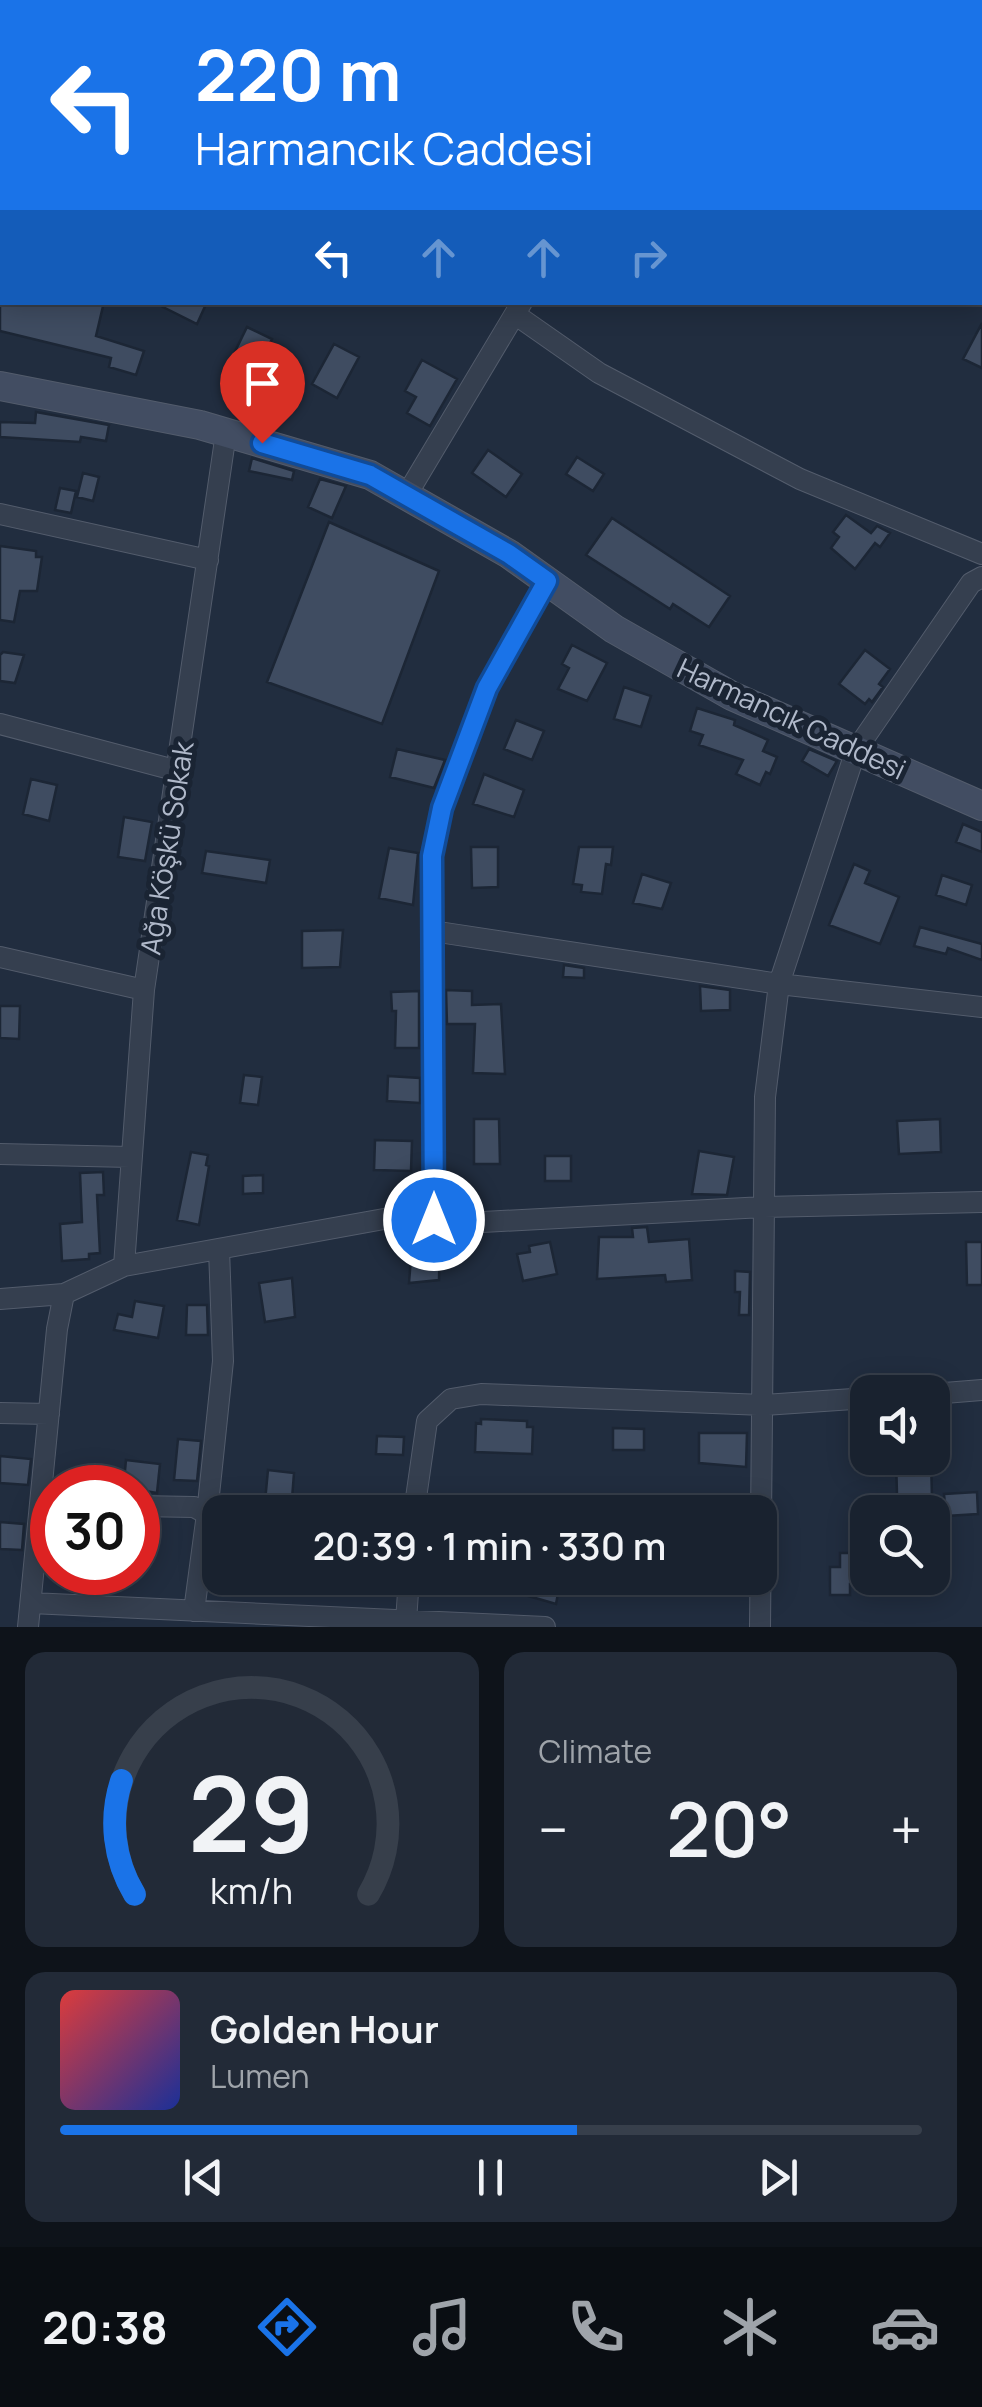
<!DOCTYPE html>
<html lang="en">
<head>
<meta charset="utf-8">
<style>
	:root { --surface:#19222f; --page:#222a37; --text:#f1f3f6; --muted:#9fa4aa; --line:#373f4b; --accent:#1a73e8 }
	body { margin:0; font-family:Manrope,sans-serif; background:var(--page); color:var(--text); height:100vh; display:flex; flex-direction:column; font-size:38px; white-space:nowrap }
	* { box-sizing:border-box; margin:0 }
	p { font-size:32px; color:var(--muted) }
	.icon { flex:none; width:55px; height:55px; fill:none; stroke:currentColor; stroke-width:2; stroke-linecap:round; stroke-linejoin:round }
	.map { position:relative; height:1627px; overflow:hidden }
	.details { display:flex; flex-direction:column; gap:25px; padding:25px; background:#0e131a; flex:1 }
	.details>* { flex:none }
	.banner { position:absolute; left:0px; top:0px; width:982px; height:305px; box-shadow:0 5px 25px #0003,0 0 0 2px var(--line); background:#1a73e8; color:#fff; overflow:hidden }
	.buttons { position:absolute; left:850px; top:1375px; display:grid; gap:20px }
	.buttons a { display:grid; place-items:center; width:100px; height:100px; border-radius:20px; background:var(--surface); box-shadow:0 5px 25px #0003,0 0 0 2px var(--line); font-size:50px }
	.speed { position:absolute; left:30px; top:1465px; display:flex; gap:20px; font-size:50px; font-weight:700; text-align:center }
	.speed>* { display:grid; place-content:center; width:130px; height:130px; border-radius:50%; background:var(--surface); box-shadow:0 5px 25px #0003,0 0 0 2px var(--line); line-height:1 }
	.speed .limit { border:15px solid #d22; background:#fff; color:#111 }
	.pin { position:absolute; display:grid; place-items:center; width:85px; height:85px; color:#fff; margin:-102px -42px; border-radius:50% 50% 50% 0; rotate:-45deg; box-shadow:0 0 10px #0007 }
	.pin .icon { rotate:45deg }
	.me { position:absolute; width:110px; margin:-55px; rotate:0deg; stroke-linejoin:round; filter:drop-shadow(0 0 8px #0008) }
	.turn { display:flex; align-items:center; gap:35px; height:210px; padding:0 30px; font-size:45px }
	.turn .icon { width:130px; height:130px; stroke-width:2.5 }
	.turn b { display:block; font-size:70px; line-height:85px }
	.lanes { display:flex; align-items:center; height:95px; padding:0 30px; background:#0003; justify-content:center; gap:50px; direction:ltr }
	.lanes .off { opacity:.35 }
	.big { font-size:75px; font-weight:600; line-height:1.1 }
	.details .widget { flex:1; display:flex; flex-direction:column; justify-content:center; gap:15px; min-width:0; padding:0 35px; border-radius:20px; background:var(--page) }
	.details .dial { align-items:center; gap:0 }
	.dial svg { height:260px; overflow:visible; fill:none; stroke:var(--line); stroke-width:7; stroke-linecap:round; text-anchor:middle }
	.dial text { fill:var(--text); stroke:none }
	.song { display:flex; align-items:center; gap:30px }
	.cover { width:120px; height:120px; border-radius:15px; background:linear-gradient(135deg,hsl(0 70% 55%),hsl(230 70% 35%)) }
	.played { height:10px; border-radius:5px; background:linear-gradient(90deg,var(--accent) 60%,var(--line) 60%) }
	.keys { display:flex; justify-content:space-around; direction:ltr }
	.heat { display:flex; justify-content:space-between; align-items:center; font-size:55px; direction:ltr }
	.details .tiles { flex:1; display:grid; gap:25px; grid-template-columns:1fr 1fr }
	.widget:last-child { grid-column:span 2 }
	.trip { position:absolute; left:202px; top:1495px; width:575px; height:100px; border-radius:20px; background:var(--surface); box-shadow:0 5px 25px #0003,0 0 0 2px var(--line); font-weight:600; line-height:100px; text-align:center }
	.tabs { display:flex; height:160px; justify-content:space-around; align-items:center; background:#0a0e13; color:var(--muted) }
	.tabs .icon { width:70px; height:70px }
	.tabs .current { color:var(--accent) }
	.tabs b { font-size:45px; color:var(--text) }
	.map>svg:first-child { display:block }
	.building { fill:#3f4c61; stroke:#1c2635; stroke-width:2.5 }
	.lines { fill:none; stroke-linecap:round; stroke-linejoin:round }
	.street-casing { stroke:#535c6c; stroke-width:22 }
	.secondary-casing { stroke:#535c6c; stroke-width:30 }
	.street { stroke:#353f4f; stroke-width:20 }
	.secondary { stroke:#424d62; stroke-width:28 }
	.route-casing { stroke:#114b97; stroke-width:25 }
	.route { stroke:#1a73e8; stroke-width:18 }
	.labels { text-anchor:middle; dominant-baseline:central; stroke-width:10; stroke-linejoin:round; paint-order:stroke }
	.street-label { font-size:28px; fill:#b0b9ca; stroke:#1a2433 }
</style>
</head>
<body>
<div class="map">
<svg width="982" height="1627" viewBox="0 0 982 1627">
	<rect width="100%" height="100%" fill="#212d3f"/>
	<path class="building" d="M 0,302 L 104,302 L 96,336 L 144,351 L 136,375 L 109,367 L 111,358 L 0,331 Z
		M 153,302 L 207,302 L 197,324 Z
		M 982,323 L 982,368 L 963,359 Z
		M 247,327 L 272,339 L 251,382 L 226,370 Z
		M 334,344 L 359,357 L 337,398 L 312,384 Z
		M 422,360 L 457,379 L 430,426 L 407,413 L 416,397 L 405,391 Z
		M 36,412 L 109,425 L 106,441 L 81,437 L 80,442 L 0,437 L 0,422 L 35,423 Z
		M 488,450 L 522,474 L 506,497 L 472,473 Z
		M 577,457 L 604,474 L 593,491 L 566,474 Z
		M 252,458 L 294,471 L 292,480 L 249,471 Z
		M 83,473 L 99,477 L 93,501 L 77,497 Z
		M 320,479 L 346,486 L 332,518 L 308,507 Z
		M 60,488 L 76,491 L 71,513 L 55,510 Z
		M 846,515 L 871,533 L 877,526 L 890,533 L 880,547 L 875,543 L 855,569 L 831,548 L 839,537 L 833,532 Z
		M 612,518 L 730,596 L 709,627 L 673,604 L 670,609 L 586,555 Z
		M 329,522 L 439,571 L 382,724 L 267,682 Z
		M 0,546 L 36,551 L 36,557 L 42,557 L 37,591 L 20,591 L 14,622 L 0,620 Z
		M 572,645 L 607,663 L 587,701 L 558,689 L 569,668 L 562,664 Z
		M 865,650 L 890,669 L 879,684 L 883,687 L 872,702 L 869,699 L 865,704 L 839,684 Z
		M 3,652 L 24,655 L 15,683 L 0,681 L 0,655 Z
		M 624,687 L 651,696 L 641,727 L 614,719 Z
		M 697,708 L 735,720 L 734,725 L 768,740 L 763,751 L 777,757 L 770,774 L 766,772 L 760,785 L 736,774 L 743,760 L 699,745 L 703,735 L 690,731 Z
		M 516,720 L 544,731 L 532,760 L 504,749 Z
		M 397,749 L 445,760 L 434,788 L 390,777 Z
		M 809,749 L 837,761 L 828,776 L 802,761 Z
		M 484,774 L 524,790 L 514,817 L 473,804 Z
		M 31,779 L 57,785 L 49,821 L 23,814 Z
		M 124,817 L 152,822 L 145,861 L 118,857 Z
		M 963,824 L 982,832 L 982,852 L 956,842 Z
		M 471,847 L 498,847 L 498,887 L 472,888 Z
		M 579,847 L 613,847 L 611,865 L 606,864 L 602,894 L 581,892 L 582,885 L 573,884 Z
		M 389,848 L 418,853 L 413,905 L 379,898 Z
		M 206,851 L 270,860 L 266,883 L 202,873 Z
		M 854,864 L 870,871 L 865,883 L 899,897 L 880,944 L 829,925 Z
		M 642,874 L 671,883 L 662,909 L 633,903 Z
		M 942,875 L 972,885 L 966,905 L 936,895 Z
		M 920,927 L 982,944 L 982,960 L 948,948 L 946,954 L 914,946 Z
		M 343,930 L 340,967 L 302,968 L 302,931 Z
		M 564,965 L 584,968 L 584,978 L 563,977 Z
		M 700,986 L 730,990 L 730,1010 L 701,1011 Z
		M 446,990 L 472,991 L 472,1005 L 501,1004 L 505,1074 L 473,1073 L 475,1024 L 447,1024 Z
		M 419,991 L 419,1048 L 395,1048 L 396,1011 L 392,1011 L 391,992 Z
		M 0,1006 L 20,1006 L 19,1039 L 0,1038 Z
		M 244,1075 L 262,1077 L 258,1105 L 240,1103 Z
		M 388,1076 L 420,1078 L 420,1103 L 387,1101 Z
		M 474,1119 L 499,1119 L 500,1164 L 474,1164 Z
		M 940,1119 L 941,1152 L 899,1154 L 897,1121 Z
		M 375,1140 L 412,1141 L 411,1171 L 374,1170 Z
		M 699,1151 L 734,1157 L 727,1195 L 692,1194 Z
		M 191,1152 L 208,1155 L 206,1165 L 209,1166 L 199,1225 L 177,1220 Z
		M 545,1156 L 571,1156 L 571,1181 L 545,1181 Z
		M 103,1172 L 104,1195 L 97,1195 L 100,1253 L 89,1254 L 89,1259 L 62,1261 L 60,1224 L 82,1222 L 80,1173 Z
		M 263,1175 L 263,1193 L 243,1194 L 243,1176 Z
		M 647,1227 L 649,1242 L 689,1239 L 692,1280 L 666,1282 L 665,1275 L 597,1279 L 599,1237 L 633,1237 L 632,1228 Z
		M 413,1232 L 440,1235 L 439,1280 L 409,1283 Z
		M 550,1242 L 557,1274 L 523,1281 L 517,1254 L 530,1252 L 529,1246 Z
		M 966,1242 L 982,1242 L 982,1285 L 967,1285 Z
		M 735,1271 L 750,1272 L 749,1315 L 739,1315 L 740,1292 L 735,1292 Z
		M 292,1278 L 295,1317 L 265,1322 L 259,1283 Z
		M 135,1301 L 164,1306 L 158,1338 L 114,1330 L 118,1314 L 132,1317 Z
		M 187,1305 L 207,1305 L 208,1335 L 186,1335 Z
		M 481,1419 L 527,1421 L 527,1427 L 533,1427 L 532,1454 L 475,1452 L 476,1423 L 481,1424 Z
		M 613,1428 L 644,1429 L 644,1450 L 613,1450 Z
		M 699,1433 L 747,1433 L 746,1467 L 699,1463 Z
		M 377,1436 L 404,1437 L 403,1455 L 376,1454 Z
		M 178,1439 L 201,1441 L 197,1481 L 174,1480 Z
		M 0,1456 L 31,1459 L 28,1485 L 0,1483 Z
		M 896,1458 L 931,1460 L 932,1498 L 897,1495 Z
		M 126,1460 L 160,1464 L 157,1493 L 127,1488 L 128,1482 L 124,1481 Z
		M 268,1470 L 294,1473 L 291,1512 L 264,1512 Z
		M 977,1492 L 978,1514 L 946,1516 L 944,1494 Z
		M 932,1516 L 946,1516 L 948,1579 L 932,1579 Z
		M 0,1522 L 24,1524 L 22,1550 L 0,1549 Z
		M 840,1553 L 866,1553 L 866,1583 L 850,1584 L 850,1595 L 830,1595 L 830,1567 L 840,1567 Z
		M 528,1578 L 561,1578 L 556,1604 L 525,1595 Z
		M 720,1578 L 747,1578 L 747,1592 L 720,1593 Z"/>
	<g class="lines">
		<g class="street-casing">
			<path id="street" d="M 834,0 L 839,2
				M 95,2 L 96,0
				M 343,2 L 344,0
				M 454,2 L 455,0
				M 654,2 L 655,0
				M 980,61 L 982,61
				M 0,223 L 2,224
				M 516,315 L 599,373 L 800,479 L 982,554
				M 406,496 L 522,302
				M 0,514 L 208,560
				M 0,724 L 178,771
				M 432,931 L 779,984 L 982,1007
				M 0,957 L 144,990
				M 0,1154 L 130,1157
				M 435,1221 L 431,856 L 442,807 L 487,688 L 547,581
				M 124,1266 L 144,990 L 226,433
				M 0,1299 L 64,1294
				M 932,1394 L 982,1390
				M 0,1413 L 49,1414
				M 138,1506 L 194,1507 L 207,1514 L 194,1611
				M 414,1512 L 427,1421 L 451,1399 L 481,1394 L 764,1405 L 868,1398
				M 207,1514 L 223,1361 L 219,1249
				M 31,1603 L 545,1627
				M 406,1621 L 409,1578
				M 28,1627 L 57,1329 L 64,1294 L 124,1266 L 395,1217 L 465,1223 L 764,1207 L 982,1202
				M 760,1627 L 765,1097 L 779,984 L 856,750 L 971,583 L 982,577"/>
		</g>
		<g class="secondary-casing">
			<path id="secondary" d="M 0,386 L 200,425 L 370,475 L 509,554 L 614,629 L 732,696 L 982,806"/>
		</g>
		<use href="#street" class="street"/>
		<use href="#secondary" class="secondary"/>
	</g>
	<g class="lines">
		<g class="route-casing">
			<path id="route" d="M 262,443 L 370,475 L 509,554 L 547,581 L 487,688 L 442,808 L 432,856 L 434,1220"/>
		</g>
		<use href="#route" class="route"/>
	</g>
	<g class="labels">
		<g class="street-label">
			<text transform="translate(792 718) rotate(25)">Harmancık Caddesi</text>
			<text transform="translate(166 848) rotate(-81)">Ağa Köşkü Sokak</text>
		</g>
	</g>
</svg>
<div class="buttons">
<a><svg class="icon" aria-label="sound" viewBox="0 0 24 24"><path d="M4 9h4l5-4v14l-5-4H4zM17 9q2 3 0 6"/></svg></a>
<a><svg class="icon" aria-label="search" viewBox="0 0 24 24"><circle cx="10" cy="10" r="6"/><path d="M15 15l6 6"/></svg></a>
</div>
<div class="speed"><div class="limit">30</div></div>
<div class="pin" style="left:262px;top:443px;background:#d93025"><svg class="icon" aria-label="arrive" viewBox="0 0 24 24"><path d="M6 21V4h12l-3 4 3 4H6"/></svg></div>
<svg class="me" style="left:434px;top:1220px" viewBox="-20 -20 40 40"><circle r="17" fill="#1a73e8" stroke="#fff" stroke-width="3"/><path d="M0-11L8 9 0 5-8 9z" fill="#fff"/></svg>
<div class="trip">20:39 · 1 min · 330 m</div>
<div class="banner">
<div class="turn"><svg class="icon" aria-label="left" viewBox="0 0 24 24"><path d="M17 20v-9H6M10 6l-5 5 5 5"/></svg><div><b>220 m</b>Harmancık Caddesi</div></div>
<div class="lanes"><svg class="icon" aria-label="left" viewBox="0 0 24 24"><path d="M17 20v-9H6M10 6l-5 5 5 5"/></svg><svg class="icon off" aria-label="ahead" viewBox="0 0 24 24"><path d="M12 20V5M6 11l6-6 6 6"/></svg><svg class="icon off" aria-label="ahead" viewBox="0 0 24 24"><path d="M12 20V5M6 11l6-6 6 6"/></svg><svg class="icon off" aria-label="right" viewBox="0 0 24 24"><path d="M7 20v-9h11M14 6l5 5-5 5"/></svg></div>
</div>
</div>
<section class="details">
<div class="tiles">
<div class="widget dial"><svg viewBox="0 0 100 80">
<path d="M14 69A42 42 0 1 1 86 69"/>
<path d="M14 69A42 42 0 0 1 10 34" stroke="#1a73e8"/>
<text x="50" y="56" font-size="32" font-weight="700">29</text>
<text x="50" y="72" font-size="11">km/h</text>
</svg></div>
<div class="widget"><p>Climate</p>
<div class="heat"><a>−</a><b class="big">20°</b><a>+</a></div>
</div>
<div class="widget">
<div class="song"><i class="cover"></i><div><b>Golden Hour</b><p>Lumen</p></div></div>
<div class="played"></div>
<div class="keys"><svg class="icon" aria-label="previous" viewBox="0 0 24 24"><path d="M18 5L8 12l10 7zM5 5v14"/></svg><svg class="icon" aria-label="pause" viewBox="0 0 24 24"><path d="M8 5v14M16 5v14"/></svg><svg class="icon" aria-label="next" viewBox="0 0 24 24"><path d="M6 5l10 7-10 7zM19 5v14"/></svg></div>
</div>
</div>
</section>
<nav class="tabs">
<b>20:38</b>
<svg class="icon current" aria-label="directions" viewBox="0 0 24 24"><path d="M12 3l9 9-9 9-9-9zM9 14v-3h6M13 9l2 2-2 2"/></svg>
<svg class="icon" aria-label="music" viewBox="0 0 24 24"><path d="M9 18V5l10-2v13"/><circle cx="6" cy="18" r="3"/><circle cx="16" cy="16" r="3"/></svg>
<svg class="icon" aria-label="phone" viewBox="0 0 24 24"><path d="M5 4h4l2 5-3 2q2 4 5 5l2-3 5 2v4C11 20 4 13 5 4z"/></svg>
<svg class="icon" aria-label="climate" viewBox="0 0 24 24"><path d="M12 3v18M4 7l16 10M4 17L20 7"/></svg>
<svg class="icon" aria-label="car" viewBox="0 0 24 24"><path d="M5 17H2v-5l4-1 3-4h7l3 4 3 1v5h-3M9 17h6M6 11h13"/><circle cx="7" cy="17" r="2"/><circle cx="17" cy="17" r="2"/></svg>
</nav>
</body>
</html>
